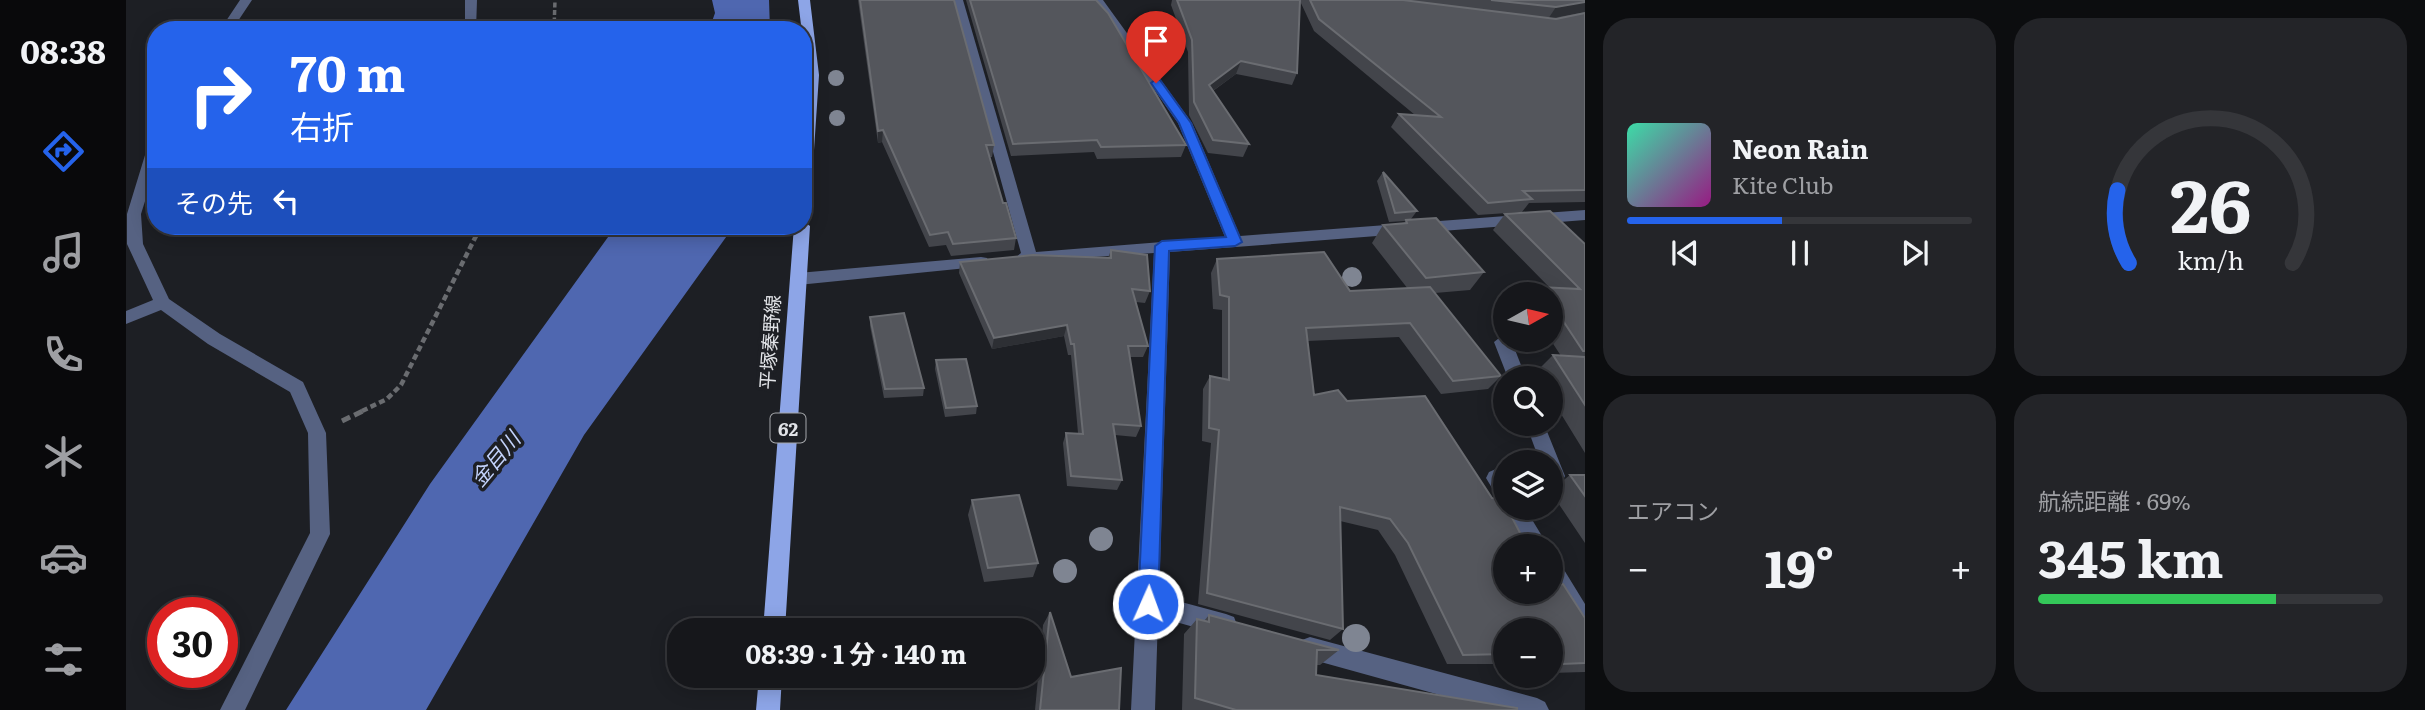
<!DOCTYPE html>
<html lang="ja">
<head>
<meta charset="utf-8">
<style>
	:root { --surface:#16171b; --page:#232428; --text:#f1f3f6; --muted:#9e9fa3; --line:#35363a; --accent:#2563eb }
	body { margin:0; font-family:Literata,"Noto Sans JP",serif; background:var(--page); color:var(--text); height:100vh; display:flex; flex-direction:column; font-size:26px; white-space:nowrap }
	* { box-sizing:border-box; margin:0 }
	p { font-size:23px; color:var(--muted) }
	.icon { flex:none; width:38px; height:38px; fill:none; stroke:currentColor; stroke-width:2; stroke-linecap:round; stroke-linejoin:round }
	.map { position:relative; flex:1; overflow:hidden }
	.sheet { display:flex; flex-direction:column; gap:18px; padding:18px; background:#0c0d0f; width:840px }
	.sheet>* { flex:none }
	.top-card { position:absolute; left:21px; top:21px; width:665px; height:214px; border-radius:28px; box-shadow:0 4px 18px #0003,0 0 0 2px var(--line); background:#2563eb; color:#fff; overflow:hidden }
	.needle { width:46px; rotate:82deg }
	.controls { position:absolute; left:1367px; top:282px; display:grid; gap:14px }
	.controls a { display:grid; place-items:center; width:70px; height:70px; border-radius:50%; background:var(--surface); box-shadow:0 4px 18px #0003,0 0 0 2px var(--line); font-size:35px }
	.speed { position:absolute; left:21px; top:597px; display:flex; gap:14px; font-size:35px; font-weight:700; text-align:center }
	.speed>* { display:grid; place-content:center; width:91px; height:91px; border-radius:50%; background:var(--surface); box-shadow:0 4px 18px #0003,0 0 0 2px var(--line); line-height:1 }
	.speed .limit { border:10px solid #d22; background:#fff; color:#111 }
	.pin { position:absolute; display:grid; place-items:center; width:60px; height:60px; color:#fff; margin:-72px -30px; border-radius:50% 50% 50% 0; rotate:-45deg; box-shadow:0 0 7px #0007 }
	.pin .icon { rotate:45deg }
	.me { position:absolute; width:77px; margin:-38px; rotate:2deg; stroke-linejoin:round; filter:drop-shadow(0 0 5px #0008) }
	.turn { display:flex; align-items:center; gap:24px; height:147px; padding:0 28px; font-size:32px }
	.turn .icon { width:91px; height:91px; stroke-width:2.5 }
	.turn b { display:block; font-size:49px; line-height:60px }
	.then { display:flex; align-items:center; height:66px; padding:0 28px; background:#0003; gap:14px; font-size:26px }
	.big { font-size:52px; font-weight:700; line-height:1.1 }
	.sheet .card { flex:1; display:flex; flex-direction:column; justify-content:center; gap:10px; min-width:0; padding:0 24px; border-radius:28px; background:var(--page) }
	.sheet .dial { align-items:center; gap:0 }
	.dial svg { height:182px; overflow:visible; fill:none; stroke:var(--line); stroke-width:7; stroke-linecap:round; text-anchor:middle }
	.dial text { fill:var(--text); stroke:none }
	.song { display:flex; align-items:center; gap:21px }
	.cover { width:84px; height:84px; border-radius:10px; background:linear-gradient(135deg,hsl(160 70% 55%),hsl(310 70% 35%)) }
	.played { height:7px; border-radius:4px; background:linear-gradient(90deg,var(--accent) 45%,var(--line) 45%) }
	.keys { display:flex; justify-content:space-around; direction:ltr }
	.heat { display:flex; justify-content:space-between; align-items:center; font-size:38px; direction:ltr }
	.charge { height:10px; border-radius:5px; background:linear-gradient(90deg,#34c759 69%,var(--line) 0) }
	.sheet .tiles { flex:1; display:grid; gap:18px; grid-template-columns:repeat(2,1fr) }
	.trip { position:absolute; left:541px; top:618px; width:378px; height:70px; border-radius:28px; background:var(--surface); box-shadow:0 4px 18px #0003,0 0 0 2px var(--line); font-weight:700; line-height:70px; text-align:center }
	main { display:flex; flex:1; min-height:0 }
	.dock { display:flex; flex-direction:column; width:126px; justify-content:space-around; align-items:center; background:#09090b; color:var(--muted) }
	.dock .icon { width:49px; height:49px }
	.dock .current { color:var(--accent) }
	.dock b { font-size:32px; color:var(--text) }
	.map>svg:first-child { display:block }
	.water { fill:#4f67b0 }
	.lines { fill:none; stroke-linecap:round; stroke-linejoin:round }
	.path-far2 { stroke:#6a6c70; stroke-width:3.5; stroke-dasharray:5 2.5; stroke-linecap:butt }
	.path-far1 { stroke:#6a6c70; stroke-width:4.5; stroke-dasharray:6 3.5; stroke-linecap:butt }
	.path { stroke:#6a6c70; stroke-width:5; stroke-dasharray:9 4.5; stroke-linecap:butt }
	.minor { fill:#566282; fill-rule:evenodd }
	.major { fill:#8da5e7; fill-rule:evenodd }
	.tree { fill:#7f8592 }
	.wall { fill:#43454b }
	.shaded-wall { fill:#2d2f34 }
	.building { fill:#54565c; stroke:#6a6c71; stroke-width:2 }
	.route { fill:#2563eb; stroke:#184099; stroke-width:2 }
	.labels { text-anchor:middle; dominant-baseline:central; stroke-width:7; stroke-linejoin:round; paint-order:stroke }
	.shield { fill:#1d1f24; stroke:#a6a8ac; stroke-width:2 }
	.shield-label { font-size:18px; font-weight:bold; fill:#e1e3e7 }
	.street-label { font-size:19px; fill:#e1e3e7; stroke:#1d1f24 }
	.water-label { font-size:21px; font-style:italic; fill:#c2d2fb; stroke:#1d1f24 }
</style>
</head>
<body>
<main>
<nav class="dock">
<b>08:38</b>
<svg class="icon current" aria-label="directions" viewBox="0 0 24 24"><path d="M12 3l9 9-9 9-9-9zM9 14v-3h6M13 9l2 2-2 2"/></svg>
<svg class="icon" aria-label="music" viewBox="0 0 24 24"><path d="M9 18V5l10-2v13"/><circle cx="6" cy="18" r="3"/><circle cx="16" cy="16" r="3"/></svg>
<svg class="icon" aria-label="phone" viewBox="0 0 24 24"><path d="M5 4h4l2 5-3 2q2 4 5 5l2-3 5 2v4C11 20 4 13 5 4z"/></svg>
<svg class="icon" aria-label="climate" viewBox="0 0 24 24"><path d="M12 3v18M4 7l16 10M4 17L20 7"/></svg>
<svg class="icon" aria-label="car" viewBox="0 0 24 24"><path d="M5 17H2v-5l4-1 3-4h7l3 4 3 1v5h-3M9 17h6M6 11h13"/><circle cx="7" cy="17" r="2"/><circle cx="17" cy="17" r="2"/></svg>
<svg class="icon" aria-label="filters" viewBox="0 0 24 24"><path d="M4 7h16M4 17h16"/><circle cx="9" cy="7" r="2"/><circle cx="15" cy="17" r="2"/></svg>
</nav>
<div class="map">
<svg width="1459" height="710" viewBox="0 0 1459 710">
	<rect width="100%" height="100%" fill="#1d1f24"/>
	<path class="water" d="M 586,0 L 643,0 L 644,30 L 583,30 L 589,13 Z
		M 490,226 L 608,226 L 458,435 L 300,710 L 160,710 L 304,484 Z"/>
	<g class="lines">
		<path class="path-far2" d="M 428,30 L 429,0"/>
		<path class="path-far1" d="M 236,411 L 261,399 L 275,385 L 355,226"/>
		<path class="path" d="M 216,421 L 239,410"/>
		<path class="minor" d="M 114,0 L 126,0 L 106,30 L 94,30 Z
			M 339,0 L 351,0 L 350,30 L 300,30 L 339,22 Z
			M 825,0 L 837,0 L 910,252 L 1099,237 L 1052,123 L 965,0 L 977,0 L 1066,123 L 1114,236 L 1459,210 L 1459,220 L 1044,252 L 1033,596 L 1100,614 L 1108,617 L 1111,625 L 1108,633 L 1100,636 L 1032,617 L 1029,710 L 1005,710 L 1028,253 L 891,262 L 889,258 L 895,253 Z
			M 30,138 L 30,166 L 15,214 L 17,244 L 43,299 L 94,334 L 177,382 L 200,433 L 204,534 L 119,710 L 94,710 L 184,533 L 182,433 L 164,392 L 82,344 L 35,310 L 0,324 L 0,311 L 27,300 L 1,244 L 1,214 L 23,142 Z
			M 855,257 L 861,258 L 863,262 L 861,266 L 672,285 L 664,279 L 672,273 Z
			M 1377,335 L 1386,342 L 1400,378 L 1382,378 L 1368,342 Z
			M 1400,424 L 1418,424 L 1439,476 L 1436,482 L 1424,484 L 1424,462 L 1414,462 Z
			M 1370,469 L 1379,469 L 1379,501 L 1372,498 L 1360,478 L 1363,472 Z
			M 1379,506 L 1399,508 L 1422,546 L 1400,546 L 1381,514 Z
			M 1424,557 L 1432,560 L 1459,604 L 1459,635 L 1451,632 L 1424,587 Z
			M 1184,637 L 1411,698 L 1419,702 L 1423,710 L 1368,710 L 1184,659 L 1176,656 L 1173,648 L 1176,640 Z"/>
		<path class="major" d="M 672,0 L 684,0 L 693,75 L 684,210 L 677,215 L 677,118 L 681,75 Z
			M 677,221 L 684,226 L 659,630 L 637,630 L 668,226 L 677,226 Z
			M 633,676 L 656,676 L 654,710 L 630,710 Z"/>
	</g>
	<g class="tree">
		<circle cx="710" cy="78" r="8"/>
		<circle cx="711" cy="118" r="8"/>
		<circle cx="1226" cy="277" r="10"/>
		<circle cx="975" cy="539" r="12"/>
		<circle cx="939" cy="571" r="12"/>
		<circle cx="1230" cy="638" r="14"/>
	</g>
	<path class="wall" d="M 732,0 L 828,0 L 868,145 L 866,157 L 864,157 L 877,203 L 890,238 L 888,250 L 825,256 L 820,245 L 803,247 L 756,142 L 752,143 Z
		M 840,0 L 970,0 L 1060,145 L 1055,157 L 971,159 L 968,152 L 885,156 Z
		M 1046,0 L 1459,0 L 1459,13 L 1428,18 L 1459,13 L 1459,202 L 1403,203 L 1396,212 L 1352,215 L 1265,127 L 1273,114 L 1289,115 L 1188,31 L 1174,1 L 1171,73 L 1166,85 L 1110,74 L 1087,91 L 1123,144 L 1117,157 L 1082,153 L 1063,115 L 1062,52 L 1045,5 Z
		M 1257,172 L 1291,211 L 1285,219 L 1358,272 L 1344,290 L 1309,293 L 1375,376 L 1362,389 L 1315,394 L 1273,337 L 1181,341 L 1188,395 L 1221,401 L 1459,618 L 1459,672 L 1424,673 L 1424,630 L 1379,630 L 1379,664 L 1321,664 L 1269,555 L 1252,530 L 1214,521 L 1217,629 L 1204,640 L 1072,604 L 1085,443 L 1076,441 L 1077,389 L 1084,376 L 1096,378 L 1096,310 L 1087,309 L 1085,273 L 1091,259 L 1224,291 L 1282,289 L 1246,243 L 1257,225 L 1278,224 L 1279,221 L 1263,222 L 1251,181 Z
		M 1379,214 L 1459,244 L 1459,453 L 1424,396 L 1424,378 L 1413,378 L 1410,372 L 1427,355 L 1435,356 L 1424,339 L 1424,294 L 1409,294 L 1415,287 L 1423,287 L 1367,230 Z
		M 985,250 L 1024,291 L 1019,303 L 1010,302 L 1022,346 L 1017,357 L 1004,357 L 1015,426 L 1010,437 L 989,435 L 996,480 L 991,490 L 941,486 L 937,443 L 940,433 L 952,433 L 945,355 L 942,355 L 938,336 L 866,349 L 833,273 L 834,262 L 982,258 Z
		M 744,317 L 798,388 L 797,396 L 758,398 L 744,326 Z
		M 810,360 L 851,406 L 850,414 L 819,417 L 809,369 Z
		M 1444,475 L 1459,475 L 1459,543 L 1424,491 Z
		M 846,500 L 912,563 L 907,577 L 858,582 L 842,515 Z
		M 924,612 L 945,677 L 993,710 L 909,710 L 917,625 Z
		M 1083,615 L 1213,650 L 1194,665 L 1190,665 L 1190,675 L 1391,710 L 1056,710 L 1058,634 L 1071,619 L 1078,621 Z"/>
	<path class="shaded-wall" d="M 1459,2 L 1459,12 L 1422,19 L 1430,7 Z
		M 1115,61 L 1110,74 L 1078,97 L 1083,85 Z
		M 757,130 L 756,142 L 752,143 L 752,131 Z
		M 941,325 L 938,336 L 866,349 L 868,338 Z"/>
	<path class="building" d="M 734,0 L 828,0 L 868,145 L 860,145 L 877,203 L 880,203 L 890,238 L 827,244 L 822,232 L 804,235 L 757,130 L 752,131 Z
		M 844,0 L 970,0 L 982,13 L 1060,145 L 975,147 L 971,140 L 887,144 Z
		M 1051,0 L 1174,0 L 1171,73 L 1115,61 L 1083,85 L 1123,144 L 1087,140 L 1068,102 L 1066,40 Z
		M 1184,0 L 1277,0 L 1430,19 L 1459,13 L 1459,190 L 1397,191 L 1406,199 L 1362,203 L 1273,114 L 1315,117 L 1193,19 Z
		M 1365,0 L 1459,0 L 1459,2 L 1430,7 Z
		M 1257,172 L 1291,211 L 1269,213 Z
		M 1424,211 L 1459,244 L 1459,351 L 1457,351 L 1424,301 L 1424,294 L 1420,294 L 1415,287 L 1454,289 L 1379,214 Z
		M 1310,218 L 1358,272 L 1300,278 L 1257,225 L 1281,223 L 1280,220 Z
		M 985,250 L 1021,255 L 1024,291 L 1006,289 L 1022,346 L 1002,346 L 1015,426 L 987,424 L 996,480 L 945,476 L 940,433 L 957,434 L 948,344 L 945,344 L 941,325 L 868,338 L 834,262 L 907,255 L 985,258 Z
		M 1198,252 L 1224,291 L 1304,287 L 1375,376 L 1327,381 L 1284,323 L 1180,328 L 1188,395 L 1212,390 L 1221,401 L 1299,396 L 1366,498 L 1377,499 L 1379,503 L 1379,508 L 1381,508 L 1401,546 L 1379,546 L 1379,592 L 1424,592 L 1424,585 L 1437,584 L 1459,618 L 1459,663 L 1436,664 L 1430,654 L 1424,654 L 1424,630 L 1379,630 L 1379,654 L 1337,655 L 1282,543 L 1264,519 L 1214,507 L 1217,629 L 1081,593 L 1093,430 L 1083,428 L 1084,376 L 1103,380 L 1103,297 L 1094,295 L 1091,259 Z
		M 778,313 L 798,388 L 759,389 L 744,317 Z
		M 1427,355 L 1459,357 L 1459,405 Z
		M 840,359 L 851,406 L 820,408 L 810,360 Z
		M 1444,475 L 1459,475 L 1459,496 Z
		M 893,495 L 912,563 L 862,568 L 846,500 Z
		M 924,612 L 945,677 L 995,668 L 993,710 L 914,710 Z
		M 1083,615 L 1213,650 L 1191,650 L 1190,675 L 1391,708 L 1391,710 L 1110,710 L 1069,698 L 1071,619 L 1083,622 Z"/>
	<path class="route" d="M 1030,79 L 1034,80 L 1065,123 L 1116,242 L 1109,246 L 1043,251 L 1032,604 L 1029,611 L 1022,614 L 1015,611 L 1012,604 L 1029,246 L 1036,241 L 1100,237 L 1053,123 L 1025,83 Z"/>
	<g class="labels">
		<rect class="shield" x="644.5" y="413.5" width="35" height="29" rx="5"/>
		<g class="shield-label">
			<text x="662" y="428">62</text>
		</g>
		<g class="street-label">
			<text transform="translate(643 342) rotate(-86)">平塚秦野線</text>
		</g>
		<g class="water-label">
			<text transform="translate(368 458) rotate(-50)">金目川</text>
		</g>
	</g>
</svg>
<div class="controls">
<a><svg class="needle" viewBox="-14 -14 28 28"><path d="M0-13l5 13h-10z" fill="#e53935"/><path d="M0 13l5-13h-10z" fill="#9e9fa3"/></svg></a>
<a><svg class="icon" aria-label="search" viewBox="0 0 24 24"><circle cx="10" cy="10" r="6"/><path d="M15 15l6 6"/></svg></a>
<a><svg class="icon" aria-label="layers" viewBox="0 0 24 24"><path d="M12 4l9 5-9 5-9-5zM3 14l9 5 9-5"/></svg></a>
<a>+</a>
<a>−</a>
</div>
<div class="speed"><div class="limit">30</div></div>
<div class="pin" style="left:1030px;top:83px;background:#d93025"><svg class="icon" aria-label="arrive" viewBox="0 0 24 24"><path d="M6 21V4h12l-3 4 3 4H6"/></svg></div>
<svg class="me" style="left:1022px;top:604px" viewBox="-20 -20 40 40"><circle r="17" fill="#2563eb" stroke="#fff" stroke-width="3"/><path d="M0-11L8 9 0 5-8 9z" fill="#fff"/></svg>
<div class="trip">08:39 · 1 分 · 140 m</div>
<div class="top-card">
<div class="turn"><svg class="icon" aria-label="right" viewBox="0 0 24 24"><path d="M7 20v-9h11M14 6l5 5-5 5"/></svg><div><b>70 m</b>右折</div></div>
<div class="then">その先<svg class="icon" aria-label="left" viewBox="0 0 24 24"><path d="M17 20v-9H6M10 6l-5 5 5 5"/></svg></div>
</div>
</div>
<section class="sheet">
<div class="tiles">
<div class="card">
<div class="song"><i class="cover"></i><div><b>Neon Rain</b><p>Kite Club</p></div></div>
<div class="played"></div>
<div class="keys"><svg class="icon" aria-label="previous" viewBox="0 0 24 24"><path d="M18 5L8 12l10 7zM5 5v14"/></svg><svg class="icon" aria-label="pause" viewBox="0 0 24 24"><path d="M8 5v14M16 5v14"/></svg><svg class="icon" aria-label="next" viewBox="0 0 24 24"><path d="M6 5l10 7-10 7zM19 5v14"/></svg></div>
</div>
<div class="card dial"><svg viewBox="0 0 100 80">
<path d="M14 69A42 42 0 1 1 86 69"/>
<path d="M14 69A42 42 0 0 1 9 37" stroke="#2563eb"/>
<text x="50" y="56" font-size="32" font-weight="700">26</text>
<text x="50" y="72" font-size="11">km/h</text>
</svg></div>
<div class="card"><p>エアコン</p>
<div class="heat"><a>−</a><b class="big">19°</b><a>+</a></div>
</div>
<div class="card"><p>航続距離 · 69%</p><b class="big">345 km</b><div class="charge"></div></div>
</div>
</section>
</main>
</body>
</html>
